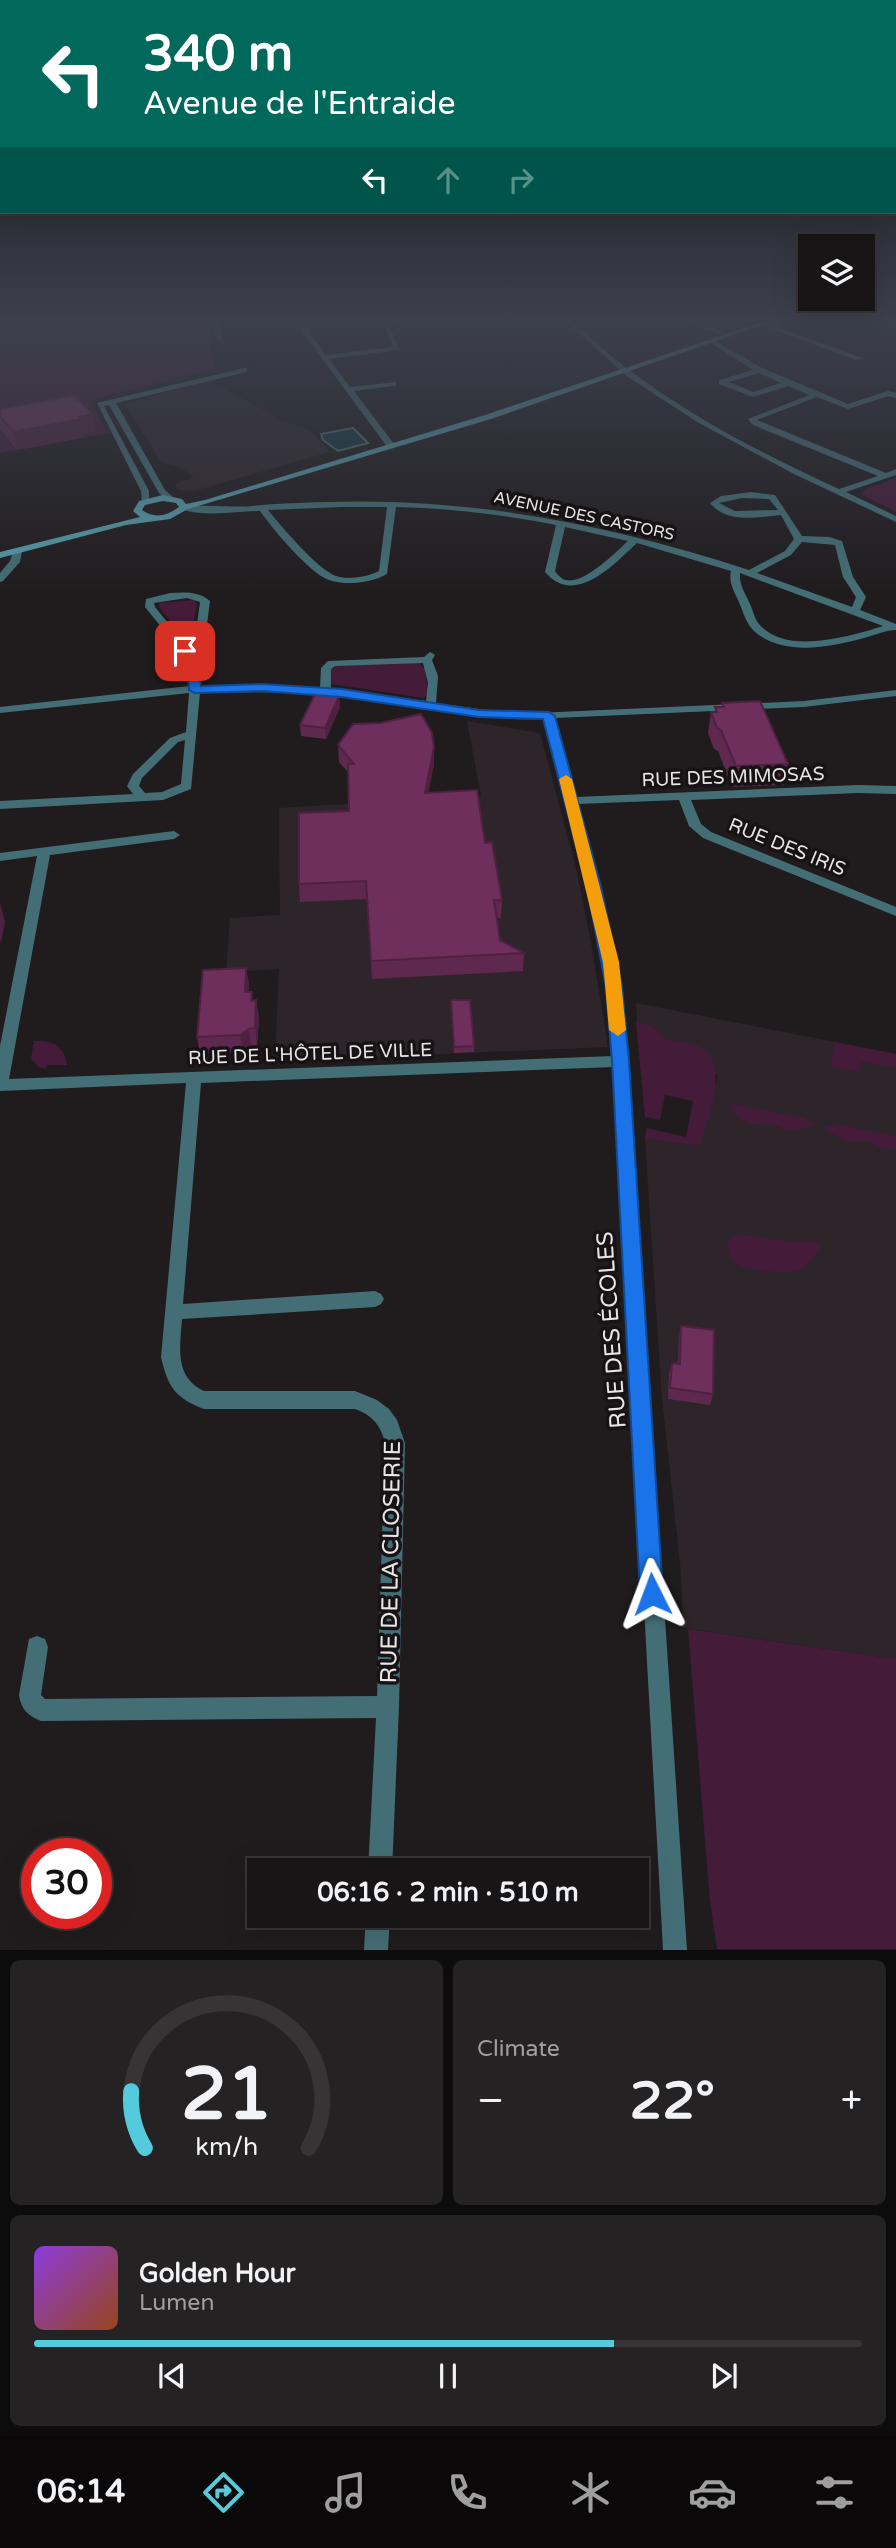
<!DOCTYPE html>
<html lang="en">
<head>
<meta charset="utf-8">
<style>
	:root { --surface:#181516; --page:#252223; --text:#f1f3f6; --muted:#9f9fa1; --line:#363435; --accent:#54cadd }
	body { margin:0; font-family:"Varela Round",sans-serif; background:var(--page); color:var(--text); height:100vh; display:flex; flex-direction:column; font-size:26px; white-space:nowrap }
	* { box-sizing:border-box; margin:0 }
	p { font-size:23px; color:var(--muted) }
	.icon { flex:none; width:38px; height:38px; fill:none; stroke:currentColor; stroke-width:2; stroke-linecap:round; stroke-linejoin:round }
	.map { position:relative; height:1950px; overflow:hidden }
	.drawer { display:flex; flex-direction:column; gap:10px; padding:10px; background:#0d0c0c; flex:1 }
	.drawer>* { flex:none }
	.top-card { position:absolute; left:0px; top:0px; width:896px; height:214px; box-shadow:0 7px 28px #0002,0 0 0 2px var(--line); background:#00695c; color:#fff; overflow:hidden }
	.tools { position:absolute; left:798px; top:234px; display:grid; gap:14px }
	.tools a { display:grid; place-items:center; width:77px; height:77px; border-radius:0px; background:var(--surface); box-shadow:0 7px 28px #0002,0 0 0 2px var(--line); font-size:35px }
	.speed { position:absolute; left:21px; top:1838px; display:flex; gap:14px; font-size:35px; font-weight:700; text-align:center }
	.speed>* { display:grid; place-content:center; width:91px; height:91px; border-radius:50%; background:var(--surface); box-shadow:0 7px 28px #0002,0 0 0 2px var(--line); line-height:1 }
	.speed .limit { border:10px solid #d22; background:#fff; color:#111 }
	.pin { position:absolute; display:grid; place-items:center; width:60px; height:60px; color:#fff; margin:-30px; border-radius:14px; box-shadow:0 4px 10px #0006 }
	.me { position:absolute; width:77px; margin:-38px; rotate:357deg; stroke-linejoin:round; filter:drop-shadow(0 0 5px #0008) }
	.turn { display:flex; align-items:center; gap:24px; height:147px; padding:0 28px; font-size:32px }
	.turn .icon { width:91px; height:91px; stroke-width:2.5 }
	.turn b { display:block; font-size:49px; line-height:60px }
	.lanes { display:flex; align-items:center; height:66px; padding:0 28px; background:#0003; justify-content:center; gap:35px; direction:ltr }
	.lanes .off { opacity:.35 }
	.big { font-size:52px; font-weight:700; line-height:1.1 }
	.drawer .card { flex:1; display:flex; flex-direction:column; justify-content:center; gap:10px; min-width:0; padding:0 24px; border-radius:10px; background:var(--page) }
	.drawer .dial { align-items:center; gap:0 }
	.dial svg { height:182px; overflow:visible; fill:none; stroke:var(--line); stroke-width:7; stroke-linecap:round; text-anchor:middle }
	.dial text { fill:var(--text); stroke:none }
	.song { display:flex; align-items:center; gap:21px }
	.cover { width:84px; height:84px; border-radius:10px; background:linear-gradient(135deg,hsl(270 70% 55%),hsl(20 70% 35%)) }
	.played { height:7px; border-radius:4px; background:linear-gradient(90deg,var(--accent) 70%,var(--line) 70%) }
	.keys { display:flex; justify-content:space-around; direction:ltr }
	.heat { display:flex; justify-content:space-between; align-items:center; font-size:38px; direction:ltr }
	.drawer .tiles { flex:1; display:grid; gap:10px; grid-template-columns:1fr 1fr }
	.card:last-child { grid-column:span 2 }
	.trip { position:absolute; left:247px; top:1858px; width:402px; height:70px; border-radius:0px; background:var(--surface); box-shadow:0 7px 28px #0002,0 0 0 2px var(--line); font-weight:700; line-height:70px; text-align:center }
	.tabs { display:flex; height:112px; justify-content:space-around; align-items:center; background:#0a0809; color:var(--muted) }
	.tabs .icon { width:49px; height:49px }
	.tabs .active { color:var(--accent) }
	.tabs b { font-size:32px; color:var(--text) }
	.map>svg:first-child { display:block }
	.built { fill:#2e252b }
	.green { fill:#441b38 }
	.water { fill:#14393f; stroke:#536d71; stroke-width:2 }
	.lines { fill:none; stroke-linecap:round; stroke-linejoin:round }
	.street { fill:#446e75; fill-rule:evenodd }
	.secondary { fill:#569ca8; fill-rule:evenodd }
	.wall { fill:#5f284f }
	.shaded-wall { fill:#4e2140 }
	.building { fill:#6f2f5c; stroke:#4e2140; stroke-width:2 }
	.route { fill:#1a73e8; stroke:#114b97; stroke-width:2 }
	.slow { fill:#f59e0b }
	.labels { text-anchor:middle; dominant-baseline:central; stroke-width:7; stroke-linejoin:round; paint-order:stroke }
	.far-street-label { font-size:16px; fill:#e7e5e6; stroke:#171315 }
	.street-label { font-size:19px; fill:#e7e5e6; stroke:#171315 }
	.near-street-label { font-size:23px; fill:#e7e5e6; stroke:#171315 }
</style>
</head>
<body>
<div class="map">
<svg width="896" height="1950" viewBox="0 0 896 1950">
	<rect width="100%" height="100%" fill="#201c1e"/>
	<path class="built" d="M 210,380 L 281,420 L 310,430 L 330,452 L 194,491 L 178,490 L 175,484 L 194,477 L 178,466 L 162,463 L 125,404 Z
		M 467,721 L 540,733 L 576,868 L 591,942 L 608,1047 L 275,1061 L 279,969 L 226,972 L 230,918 L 280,915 L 279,808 L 481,796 Z
		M 636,1003 L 896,1054 L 896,1659 L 683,1628 L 681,1572 L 662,1398 L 645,1139 L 700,1146 L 718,1075 L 640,1061 Z"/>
	<path class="green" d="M 0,320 L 208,320 L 212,342 L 209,343 L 215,369 L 94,399 L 91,402 L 108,433 L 0,453 Z
		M 896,478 L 896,512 L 861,495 L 865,489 Z
		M 194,600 L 197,604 L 190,646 L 159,607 L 160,603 Z
		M 418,662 L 425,670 L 428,694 L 424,698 L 332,684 L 330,670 L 338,664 Z
		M 636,1022 L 649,1025 L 662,1034 L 661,1038 C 673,1041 687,1042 699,1046 C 732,1060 707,1122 700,1146 L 645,1139 L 646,1128 L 686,1137 L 693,1101 L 665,1095 L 660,1120 L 645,1117 Z
		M 34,1041 C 53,1040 64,1045 67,1065 L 47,1065 L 46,1069 L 38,1067 L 31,1058 Z
		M 834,1042 L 896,1054 L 896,1068 L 861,1062 L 860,1072 L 831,1067 Z
		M 733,1104 L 804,1118 L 817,1125 L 790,1131 L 775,1125 L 750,1124 L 738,1117 L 730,1105 Z
		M 837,1124 L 896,1136 L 896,1150 L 887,1150 L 868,1142 L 846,1141 L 822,1128 Z
		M 735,1235 C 759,1234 794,1247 814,1240 L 820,1243 L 820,1248 C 815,1255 809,1265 801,1269 C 790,1275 745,1271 735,1263 C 729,1257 728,1251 727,1243 Z
		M 688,1629 L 896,1659 L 896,1949 L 717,1949 L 710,1902 Z"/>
	<path class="water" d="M 353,428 L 368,443 L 338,451 L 323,440 L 321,434 Z"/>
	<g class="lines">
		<path class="street" d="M 213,320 L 219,320 L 222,340 L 217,339 Z
			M 307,320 L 313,320 L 308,331 L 326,355 L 393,347 L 383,321 L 413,320 L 389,324 L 399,350 L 329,359 L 350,387 L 396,382 L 396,386 L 393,386 L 354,391 L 394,444 L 394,448 L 388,448 L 302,331 Z
			M 564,320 L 571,320 C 591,338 610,356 632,372 C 696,420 767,456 839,489 L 878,476 L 753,425 L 748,419 L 810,395 L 788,386 L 753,397 L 719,384 L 719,380 L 753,370 L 708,341 L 713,340 L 762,368 L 848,404 L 888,391 L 896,393 L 896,398 L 888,396 L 848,409 L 817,397 L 757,420 L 886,473 L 896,469 L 896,475 L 846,492 L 896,516 L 896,522 L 794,474 L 699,423 L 628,377 ZM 759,373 L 781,383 L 753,392 L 729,382 Z
			M 679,320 L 688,320 L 731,335 L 726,336 Z
			M 761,323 L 765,323 L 863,358 L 856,360 L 761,325 Z
			M 244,368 L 247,368 L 247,372 L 116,403 L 165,490 L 174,498 L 173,500 L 167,500 L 159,493 L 109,405 L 104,406 L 149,491 L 149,501 L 142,503 L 141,491 L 97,403 Z
			M 751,492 L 775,495 L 802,536 L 829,537 L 842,541 L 853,577 L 866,597 L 860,610 L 896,624 L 896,630 C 886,630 875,635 864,638 C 831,647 783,657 754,631 C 747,624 744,615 741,607 C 736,594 728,584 731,571 L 637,543 C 613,565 575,607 545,572 L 556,525 C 504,515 450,508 396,507 L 387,574 C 371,583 346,586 329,580 C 309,573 272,528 260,511 C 239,511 197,518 180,508 C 187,503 238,508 253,506 C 275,503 302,503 326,502 C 471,497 612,525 749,570 L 785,551 L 794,539 L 781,515 C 757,517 727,524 710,503 L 721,496 ZM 742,498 L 769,499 L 778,510 L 735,511 L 719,503 ZM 343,507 L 387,507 L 379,571 C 367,577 349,580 336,576 C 318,570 281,526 268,510 ZM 565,527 L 628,541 C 616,552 581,588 563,579 C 561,578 556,573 555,571 ZM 802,542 L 835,545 L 843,577 L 856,597 L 852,607 L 757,573 L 791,555 ZM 740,573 L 883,626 C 851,636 785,656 759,624 C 754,618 753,610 750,604 C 745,593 739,585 740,573 Z
			M 14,549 L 22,551 L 20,562 L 3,581 L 0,582 L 0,573 L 10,561 Z
			M 170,593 C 184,592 199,591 210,601 L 205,639 L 197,659 L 200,686 L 262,685 L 320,688 L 321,668 L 328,661 L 424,657 L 430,652 L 435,655 L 432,660 L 438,676 L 436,703 L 514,714 L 804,701 L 896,690 L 896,696 L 804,707 L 555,718 L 576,797 L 858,785 L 896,786 L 896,794 L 858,793 L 691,800 L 701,824 L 711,832 L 896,907 L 896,916 L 703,838 L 689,826 L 679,800 L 578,804 L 618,962 L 628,1061 L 687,1950 L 663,1950 L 614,1067 L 201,1083 L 183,1304 L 375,1291 L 381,1294 L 384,1299 L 381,1304 L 375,1307 L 182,1319 C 180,1347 174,1377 204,1391 L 355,1391 L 377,1400 L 389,1409 L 397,1420 L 405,1443 L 399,1707 L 392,1871 L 368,1871 L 376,1718 L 41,1721 C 28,1716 21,1709 19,1695 L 29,1639 L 37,1636 L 45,1639 L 48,1647 L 41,1695 L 45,1699 L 377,1696 L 385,1443 C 381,1425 372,1415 355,1409 L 204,1409 C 175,1398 168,1387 161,1357 L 186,1083 L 0,1091 L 0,1046 L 37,856 L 0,861 L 0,853 L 174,831 L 180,835 L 174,839 L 50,855 L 9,1079 L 613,1056 L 604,962 L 587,886 L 544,719 C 478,722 411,705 346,697 C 298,691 249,692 200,693 L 191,789 L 163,800 L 0,809 L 0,801 L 133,794 L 127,786 L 133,774 L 170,738 L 186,732 L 189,693 L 0,713 L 0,707 L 189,686 L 187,659 L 145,607 L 146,599 ZM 187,598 L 200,602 L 195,639 L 190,650 L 155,607 L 154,603 ZM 423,663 L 428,683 L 426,701 L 331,689 L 331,669 L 335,666 ZM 185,740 L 181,784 L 162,792 L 145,793 L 139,786 L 142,778 L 178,742 Z
			M 366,1916 L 390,1916 L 388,1950 L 364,1950 Z"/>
		<path class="secondary" d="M 768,320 L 777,320 L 491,419 L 188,509 L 170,519 L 126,525 L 0,558 L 0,552 L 140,517 L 133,511 L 139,501 L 163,495 L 182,499 L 186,504 L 205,500 L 485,415 ZM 163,501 L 176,503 L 179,507 C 167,516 155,519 142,510 L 145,505 Z"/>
	</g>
	<path class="wall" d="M 0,409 L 96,431 L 84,434 L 85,437 L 17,450 L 0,429 Z
		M 339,696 L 340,707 L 326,739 L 301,736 L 300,725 Z
		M 722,703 L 788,764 L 783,785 L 732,787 L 718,751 L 714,749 L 708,733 L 711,712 L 715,712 L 715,707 L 722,707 Z
		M 338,745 L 434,764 L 428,793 L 485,843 L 502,900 L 501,918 L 496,918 L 500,940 L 524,953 L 523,971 L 372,979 L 367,899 L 300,902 L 299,884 L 349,811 L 349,773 L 339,762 Z
		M 246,968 L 249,985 L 248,992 L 253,1001 L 256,1000 L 259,1018 L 257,1046 L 251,1046 L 243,1052 L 200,1054 L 197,1037 Z
		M 451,1000 L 474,1046 L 474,1052 L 454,1053 Z
		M 681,1326 L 713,1394 L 710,1405 L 668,1399 L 669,1374 L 672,1363 L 678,1364 L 679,1337 Z"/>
	<path class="shaded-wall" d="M 93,414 L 96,431 L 84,434 L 85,437 L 17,450 L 13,432 Z
		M 339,696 L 340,707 L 326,739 L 325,728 Z
		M 434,747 L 434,764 L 425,810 L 425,793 Z
		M 0,903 L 5,922 L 1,943 L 0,939 Z
		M 246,968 L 249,985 L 247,1010 L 245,992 Z
		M 256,1000 L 259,1018 L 257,1046 L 255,1028 Z
		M 249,1029 L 251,1046 L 243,1052 L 240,1035 Z"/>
	<path class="building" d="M 74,395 L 93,414 L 79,417 L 81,419 L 13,432 L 0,416 L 0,409 Z
		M 315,694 L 339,696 L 325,728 L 300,725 Z
		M 760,701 L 788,764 L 736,766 L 721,730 L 717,728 L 711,712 L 717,712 L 715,707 L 724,707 L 722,703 Z
		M 421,714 L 432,733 L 434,747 L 425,793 L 477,790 L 485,843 L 492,842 L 502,900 L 494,900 L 500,940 L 524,953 L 371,961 L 366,881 L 299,884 L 299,813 L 349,811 L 348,764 L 354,764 L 338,745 L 353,724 L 381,723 Z
		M 246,968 L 245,992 L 252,992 L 251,1001 L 256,1000 L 255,1028 L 249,1029 L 240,1035 L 197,1037 L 203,970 Z
		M 451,1000 L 470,1000 L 474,1046 L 454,1047 Z
		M 681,1326 L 714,1330 L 713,1394 L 670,1388 L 672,1363 L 680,1364 Z"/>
	<linearGradient id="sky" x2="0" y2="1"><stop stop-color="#120f10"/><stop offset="0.54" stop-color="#3c404c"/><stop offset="1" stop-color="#3c404c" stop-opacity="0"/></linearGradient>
	<rect width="896" height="593" fill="url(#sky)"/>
	<path class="route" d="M 181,648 L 190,648 L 198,659 L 201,686 L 262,684 L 342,689 L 479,710 L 549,712 L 555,716 L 601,887 L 622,987 L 629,1061 L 663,1594 L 660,1603 L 652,1606 L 643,1603 L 640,1594 L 612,1061 L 606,987 L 587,887 L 543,719 L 479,717 L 342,697 L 262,691 L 195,693 L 189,690 L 186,659 L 179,651 Z"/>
	<path class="slow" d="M 566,775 L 572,779 L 619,962 L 626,1030 L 618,1036 L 609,1030 L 603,962 L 559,779 Z"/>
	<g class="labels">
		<g class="far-street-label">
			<text transform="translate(584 516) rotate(12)">AVENUE DES CASTORS</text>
		</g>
		<g class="street-label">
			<text transform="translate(733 777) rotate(-2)">RUE DES MIMOSAS</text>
			<text transform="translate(787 847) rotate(22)">RUE DES IRIS</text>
			<text transform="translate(310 1054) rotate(-2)">RUE DE L'HÔTEL DE VILLE</text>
		</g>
		<g class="near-street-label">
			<text transform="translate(612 1330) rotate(-94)">RUE DES ÉCOLES</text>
			<text transform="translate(391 1562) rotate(-89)">RUE DE LA CLOSERIE</text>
		</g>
	</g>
</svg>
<div class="tools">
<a><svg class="icon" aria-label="layers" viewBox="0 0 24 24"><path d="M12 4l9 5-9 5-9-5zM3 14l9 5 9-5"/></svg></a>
</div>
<div class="speed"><div class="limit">30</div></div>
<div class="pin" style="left:185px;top:651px;background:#d93025"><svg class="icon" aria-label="arrive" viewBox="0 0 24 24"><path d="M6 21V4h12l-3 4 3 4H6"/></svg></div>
<svg class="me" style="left:652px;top:1594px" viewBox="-20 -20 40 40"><path d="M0-17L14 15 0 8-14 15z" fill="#1a73e8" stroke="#fff" stroke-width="4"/></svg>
<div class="trip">06:16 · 2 min · 510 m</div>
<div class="top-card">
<div class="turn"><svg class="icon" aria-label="left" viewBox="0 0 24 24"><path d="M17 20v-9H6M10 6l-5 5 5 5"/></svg><div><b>340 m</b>Avenue de l'Entraide</div></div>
<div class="lanes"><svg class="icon" aria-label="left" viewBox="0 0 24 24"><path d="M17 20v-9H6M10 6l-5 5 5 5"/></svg><svg class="icon off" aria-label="ahead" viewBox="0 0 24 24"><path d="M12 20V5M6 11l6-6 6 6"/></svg><svg class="icon off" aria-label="right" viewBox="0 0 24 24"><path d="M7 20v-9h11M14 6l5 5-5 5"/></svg></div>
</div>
</div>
<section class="drawer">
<div class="tiles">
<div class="card dial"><svg viewBox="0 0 100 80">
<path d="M14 69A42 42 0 1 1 86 69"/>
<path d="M14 69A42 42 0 0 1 8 44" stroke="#54cadd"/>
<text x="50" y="56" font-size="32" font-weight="700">21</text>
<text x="50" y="72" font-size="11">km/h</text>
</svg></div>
<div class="card"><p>Climate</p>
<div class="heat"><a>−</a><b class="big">22°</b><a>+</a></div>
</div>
<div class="card">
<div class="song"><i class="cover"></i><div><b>Golden Hour</b><p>Lumen</p></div></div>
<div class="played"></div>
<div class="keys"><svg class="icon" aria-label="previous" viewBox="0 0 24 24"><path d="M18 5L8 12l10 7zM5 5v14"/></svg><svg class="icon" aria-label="pause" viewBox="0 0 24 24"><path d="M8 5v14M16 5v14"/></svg><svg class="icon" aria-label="next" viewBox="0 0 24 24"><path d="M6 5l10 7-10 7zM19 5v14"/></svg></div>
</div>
</div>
</section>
<nav class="tabs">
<b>06:14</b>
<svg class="icon active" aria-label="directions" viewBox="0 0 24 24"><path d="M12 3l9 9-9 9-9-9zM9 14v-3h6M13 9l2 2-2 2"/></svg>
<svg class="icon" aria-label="music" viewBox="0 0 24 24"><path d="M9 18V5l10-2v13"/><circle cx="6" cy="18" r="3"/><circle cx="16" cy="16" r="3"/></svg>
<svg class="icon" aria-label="phone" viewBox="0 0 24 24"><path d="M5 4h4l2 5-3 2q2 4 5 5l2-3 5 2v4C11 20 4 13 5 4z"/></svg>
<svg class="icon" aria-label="climate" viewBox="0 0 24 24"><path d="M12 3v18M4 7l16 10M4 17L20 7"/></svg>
<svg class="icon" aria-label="car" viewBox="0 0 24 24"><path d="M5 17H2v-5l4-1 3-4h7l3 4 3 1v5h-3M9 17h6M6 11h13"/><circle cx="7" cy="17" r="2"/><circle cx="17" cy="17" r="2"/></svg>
<svg class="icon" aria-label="filters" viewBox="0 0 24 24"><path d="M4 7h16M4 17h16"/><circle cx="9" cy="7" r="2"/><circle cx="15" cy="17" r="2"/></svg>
</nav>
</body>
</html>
